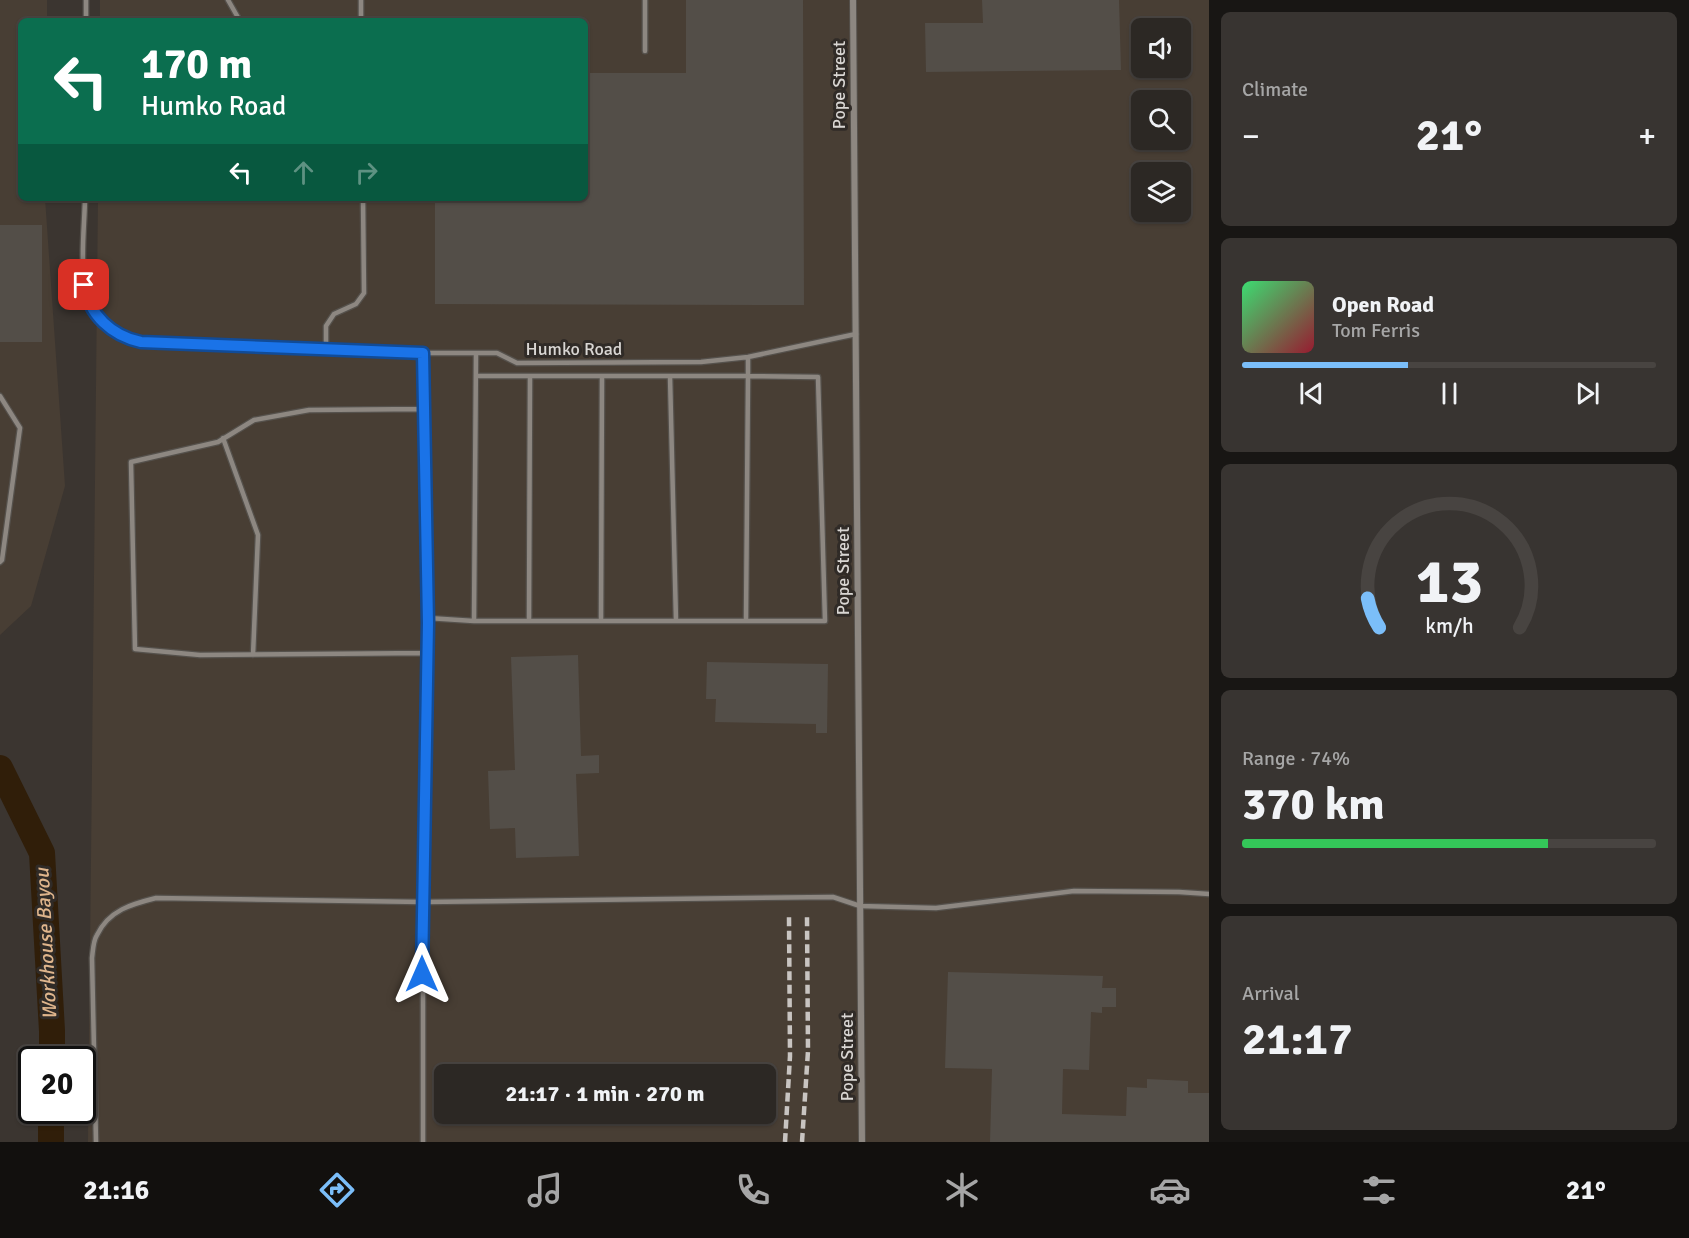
<!DOCTYPE html>
<html lang="en">
<head>
<meta charset="utf-8">
<style>
	:root { --surface:#2c2824; --page:#383431; --text:#f1f3f6; --muted:#a6a6a6; --line:#484441; --accent:#7bbef9 }
	body { margin:0; font-family:Signika,sans-serif; background:var(--page); color:var(--text); height:100vh; display:flex; flex-direction:column; font-size:22px; white-space:nowrap }
	* { box-sizing:border-box; margin:0 }
	p { font-size:20px; color:var(--muted) }
	.icon { flex:none; width:33px; height:33px; fill:none; stroke:currentColor; stroke-width:2; stroke-linecap:round; stroke-linejoin:round }
	.map { position:relative; flex:1; overflow:hidden }
	.drawer { display:flex; flex-direction:column; gap:12px; padding:12px; background:#181614; width:480px }
	.drawer>* { flex:none }
	.top-card { position:absolute; left:18px; top:18px; width:570px; height:183px; border-radius:9px; box-shadow:0 2px 4px #0004,0 0 0 2px var(--line); background:#0b6e4f; color:#fff; overflow:hidden }
	.buttons { position:absolute; left:1131px; top:18px; display:grid; gap:12px }
	.buttons a { display:grid; place-items:center; width:60px; height:60px; border-radius:9px; background:var(--surface); box-shadow:0 2px 4px #0004,0 0 0 2px var(--line); font-size:30px }
	.speed { position:absolute; left:18px; top:1046px; display:flex; gap:12px; font-size:30px; font-weight:700; text-align:center }
	.speed>* { display:grid; place-content:center; width:78px; height:78px; border-radius:50%; background:var(--surface); box-shadow:0 2px 4px #0004,0 0 0 2px var(--line); line-height:1 }
	.speed .limit { border:3px solid #111; border-radius:9px; background:#fff; color:#111 }
	.pin { position:absolute; display:grid; place-items:center; width:51px; height:51px; color:#fff; margin:-26px; border-radius:12px; box-shadow:0 3px 9px #0006 }
	.me { position:absolute; width:66px; margin:-33px; rotate:0deg; stroke-linejoin:round; filter:drop-shadow(0 0 4px #0008) }
	.turn { display:flex; align-items:center; gap:21px; height:126px; padding:0 24px; font-size:27px }
	.turn .icon { width:78px; height:78px; stroke-width:2.5 }
	.turn b { display:block; font-size:42px; line-height:51px }
	.lanes { display:flex; align-items:center; height:57px; padding:0 24px; background:#0003; justify-content:center; gap:30px; direction:ltr }
	.lanes .off { opacity:.35 }
	.big { font-size:45px; font-weight:700; line-height:1.1 }
	.drawer .widget { flex:1; display:flex; flex-direction:column; justify-content:center; gap:9px; min-width:0; padding:0 21px; border-radius:9px; background:var(--page) }
	.drawer .dial { align-items:center; gap:0 }
	.dial svg { height:156px; overflow:visible; fill:none; stroke:var(--line); stroke-width:7; stroke-linecap:round; text-anchor:middle }
	.dial text { fill:var(--text); stroke:none }
	.song { display:flex; align-items:center; gap:18px }
	.cover { width:72px; height:72px; border-radius:9px; background:linear-gradient(135deg,hsl(140 70% 55%),hsl(350 70% 35%)) }
	.played { height:6px; border-radius:3px; background:linear-gradient(90deg,var(--accent) 40%,var(--line) 40%) }
	.keys { display:flex; justify-content:space-around; direction:ltr }
	.heat { display:flex; justify-content:space-between; align-items:center; font-size:33px; direction:ltr }
	.charge { height:9px; border-radius:4px; background:linear-gradient(90deg,#34c759 74%,var(--line) 0) }
	.trip { position:absolute; left:434px; top:1064px; width:342px; height:60px; border-radius:9px; background:var(--surface); box-shadow:0 2px 4px #0004,0 0 0 2px var(--line); font-weight:700; line-height:60px; text-align:center }
	.dock { display:flex; height:96px; justify-content:space-around; align-items:center; background:#12100e; color:var(--muted) }
	.dock .icon { width:42px; height:42px }
	.dock .current { color:var(--accent) }
	.dock b { font-size:27px; color:var(--text) }
	main { display:flex; flex:1; min-height:0 }
	.map>svg:first-child { display:block }
	.built { fill:#483e34; fill-rule:evenodd }
	.lines { fill:none; stroke-linecap:round; stroke-linejoin:round }
	.canal { stroke:#301e09; stroke-width:26 }
	.building { fill:#534e48 }
	.lane-casing { stroke:#55514c; stroke-width:7 }
	.street-casing { stroke:#55514c; stroke-width:8 }
	.lane { stroke:#8d8781; stroke-width:4.5 }
	.street { stroke:#8d8781; stroke-width:6 }
	.rail { stroke:#c8c4c1; stroke-width:4.5; stroke-dasharray:9 4.5; stroke-linecap:butt }
	.route-casing { stroke:#114b97; stroke-width:15 }
	.route { stroke:#1a73e8; stroke-width:10 }
	.labels { text-anchor:middle; dominant-baseline:central; stroke-width:6; stroke-linejoin:round; paint-order:stroke }
	.street-label { font-size:18px; fill:#d9d6d3; stroke:#302b27 }
	.water-label { font-size:20px; font-style:italic; fill:#dfb58c; stroke:#302b27 }
</style>
</head>
<body>
<main>
<div class="map">
<svg width="1209" height="1142" viewBox="0 0 1209 1142">
	<rect width="100%" height="100%" fill="#3b3530"/>
	<path class="built" d="M 0,0 L 47,0 L 47,21 L 21,21 L 21,198 L 45,198 L 65,486 L 31,606 L 0,635 Z
		M 100,0 L 1209,0 L 1209,1142 L 88,1142 L 98,198 L 585,198 L 585,21 L 100,21 ZM 1142,28 L 1180,28 L 1180,68 L 1142,68 ZM 1142,100 L 1180,100 L 1180,140 L 1142,140 ZM 1142,172 L 1180,172 L 1180,212 L 1142,212 ZM 444,1074 L 765,1074 L 765,1113 L 444,1113 Z"/>
	<g class="lines">
		<path class="canal" d="M 0,768 L 42,853 L 52,1031 L 52,1059
			M 51,1142 L 51,1110"/>
	</g>
	<path class="building" d="M 686,0 L 803,0 L 804,305 L 435,304 L 435,198 L 585,198 L 585,73 L 686,73 Z
		M 982,0 L 1119,0 L 1121,70 L 926,72 L 925,23 L 983,23 Z
		M 0,225 L 42,225 L 42,342 L 0,342 Z
		M 578,655 L 581,756 L 599,755 L 599,773 L 576,774 L 579,856 L 516,858 L 515,828 L 490,829 L 488,771 L 515,770 L 511,657 Z
		M 707,662 L 828,664 L 827,733 L 816,733 L 816,724 L 715,722 L 716,699 L 706,699 Z
		M 948,972 L 1103,976 L 1102,988 L 1116,988 L 1116,1007 L 1102,1007 L 1102,1013 L 1091,1012 L 1089,1070 L 1063,1069 L 1062,1114 L 1126,1116 L 1127,1087 L 1147,1088 L 1147,1079 L 1188,1081 L 1188,1093 L 1209,1093 L 1209,1142 L 990,1142 L 992,1069 L 945,1068 Z"/>
	<g class="lines">
		<g class="lane-casing">
			<path id="lane" d="M 86,0 L 86,21
				M 228,0 L 240,21
				M 361,0 L 361,21
				M 645,0 L 645,51
				M 85,198 C 84,254 68,326 141,342 L 423,353 L 497,353 L 517,363 L 701,362 L 748,357 L 856,334
				M 326,349 L 326,326 L 334,314 L 356,304 L 364,293 L 363,198
				M 476,376 L 748,376 L 746,621
				M 670,376 L 676,621
				M 0,396 L 20,428 L 2,560 L 0,562
				M 424,409 L 309,410 L 254,420 L 218,442 L 131,462 L 135,649 L 200,655 L 427,653
				M 223,438 L 258,535 L 253,655
				M 428,618 L 474,621 L 476,353
				M 474,621 L 825,621 L 818,377 L 748,376 L 748,357
				M 529,621 L 530,376
				M 601,621 L 602,376
				M 96,1142 L 92,958 C 93,951 93,941 97,935 C 109,910 132,904 156,898 L 423,902 L 833,897 L 860,906 L 936,908 L 1074,891 L 1179,892 L 1209,894
				M 423,1142 L 423,902 L 428,623 L 423,353"/>
		</g>
		<g class="street-casing">
			<path id="street" d="M 853,0 L 862,1142"/>
		</g>
		<use href="#lane" class="lane"/>
		<use href="#street" class="street"/>
		<path class="rail" d="M 785,1142 L 790,1056 L 789,917
			M 802,1142 L 808,1051 L 807,917"/>
	</g>
	<g class="lines">
		<g class="route-casing">
			<path id="route" d="M 84,285 C 89,315 112,336 141,342 L 423,353 L 428,623 L 422,974"/>
		</g>
		<use href="#route" class="route"/>
	</g>
	<g class="labels">
		<g class="street-label">
			<text transform="translate(839 85) rotate(-90)">Pope Street</text>
			<text x="574" y="349">Humko Road</text>
			<text transform="translate(843 571) rotate(-90)">Pope Street</text>
			<text transform="translate(847 1057) rotate(-90)">Pope Street</text>
		</g>
		<g class="water-label">
			<text transform="translate(46 944) rotate(-93)">Workhouse Bayou</text>
		</g>
	</g>
</svg>
<div class="buttons">
<a><svg class="icon" aria-label="sound" viewBox="0 0 24 24"><path d="M4 9h4l5-4v14l-5-4H4zM17 9q2 3 0 6"/></svg></a>
<a><svg class="icon" aria-label="search" viewBox="0 0 24 24"><circle cx="10" cy="10" r="6"/><path d="M15 15l6 6"/></svg></a>
<a><svg class="icon" aria-label="layers" viewBox="0 0 24 24"><path d="M12 4l9 5-9 5-9-5zM3 14l9 5 9-5"/></svg></a>
</div>
<div class="speed"><div class="limit">20</div></div>
<div class="pin" style="left:84px;top:285px;background:#d93025"><svg class="icon" aria-label="arrive" viewBox="0 0 24 24"><path d="M6 21V4h12l-3 4 3 4H6"/></svg></div>
<svg class="me" style="left:422px;top:974px" viewBox="-20 -20 40 40"><path d="M0-17L14 15 0 8-14 15z" fill="#1a73e8" stroke="#fff" stroke-width="4"/></svg>
<div class="trip">21:17 · 1 min · 270 m</div>
<div class="top-card">
<div class="turn"><svg class="icon" aria-label="left" viewBox="0 0 24 24"><path d="M17 20v-9H6M10 6l-5 5 5 5"/></svg><div><b>170 m</b>Humko Road</div></div>
<div class="lanes"><svg class="icon" aria-label="left" viewBox="0 0 24 24"><path d="M17 20v-9H6M10 6l-5 5 5 5"/></svg><svg class="icon off" aria-label="ahead" viewBox="0 0 24 24"><path d="M12 20V5M6 11l6-6 6 6"/></svg><svg class="icon off" aria-label="right" viewBox="0 0 24 24"><path d="M7 20v-9h11M14 6l5 5-5 5"/></svg></div>
</div>
</div>
<section class="drawer">
<div class="widget"><p>Climate</p>
<div class="heat"><a>−</a><b class="big">21°</b><a>+</a></div>
</div>
<div class="widget">
<div class="song"><i class="cover"></i><div><b>Open Road</b><p>Tom Ferris</p></div></div>
<div class="played"></div>
<div class="keys"><svg class="icon" aria-label="previous" viewBox="0 0 24 24"><path d="M18 5L8 12l10 7zM5 5v14"/></svg><svg class="icon" aria-label="pause" viewBox="0 0 24 24"><path d="M8 5v14M16 5v14"/></svg><svg class="icon" aria-label="next" viewBox="0 0 24 24"><path d="M6 5l10 7-10 7zM19 5v14"/></svg></div>
</div>
<div class="widget dial"><svg viewBox="0 0 100 80">
<path d="M14 69A42 42 0 1 1 86 69"/>
<path d="M14 69A42 42 0 0 1 8 54" stroke="#7bbef9"/>
<text x="50" y="56" font-size="32" font-weight="700">13</text>
<text x="50" y="72" font-size="11">km/h</text>
</svg></div>
<div class="widget"><p>Range · 74%</p><b class="big">370 km</b><div class="charge"></div></div>
<div class="widget"><p>Arrival</p><b class="big">21:17</b></div>
</section>
</main>
<nav class="dock">
<b>21:16</b>
<svg class="icon current" aria-label="directions" viewBox="0 0 24 24"><path d="M12 3l9 9-9 9-9-9zM9 14v-3h6M13 9l2 2-2 2"/></svg>
<svg class="icon" aria-label="music" viewBox="0 0 24 24"><path d="M9 18V5l10-2v13"/><circle cx="6" cy="18" r="3"/><circle cx="16" cy="16" r="3"/></svg>
<svg class="icon" aria-label="phone" viewBox="0 0 24 24"><path d="M5 4h4l2 5-3 2q2 4 5 5l2-3 5 2v4C11 20 4 13 5 4z"/></svg>
<svg class="icon" aria-label="climate" viewBox="0 0 24 24"><path d="M12 3v18M4 7l16 10M4 17L20 7"/></svg>
<svg class="icon" aria-label="car" viewBox="0 0 24 24"><path d="M5 17H2v-5l4-1 3-4h7l3 4 3 1v5h-3M9 17h6M6 11h13"/><circle cx="7" cy="17" r="2"/><circle cx="17" cy="17" r="2"/></svg>
<svg class="icon" aria-label="filters" viewBox="0 0 24 24"><path d="M4 7h16M4 17h16"/><circle cx="9" cy="7" r="2"/><circle cx="15" cy="17" r="2"/></svg>
<b>21°</b>
</nav>
</body>
</html>
